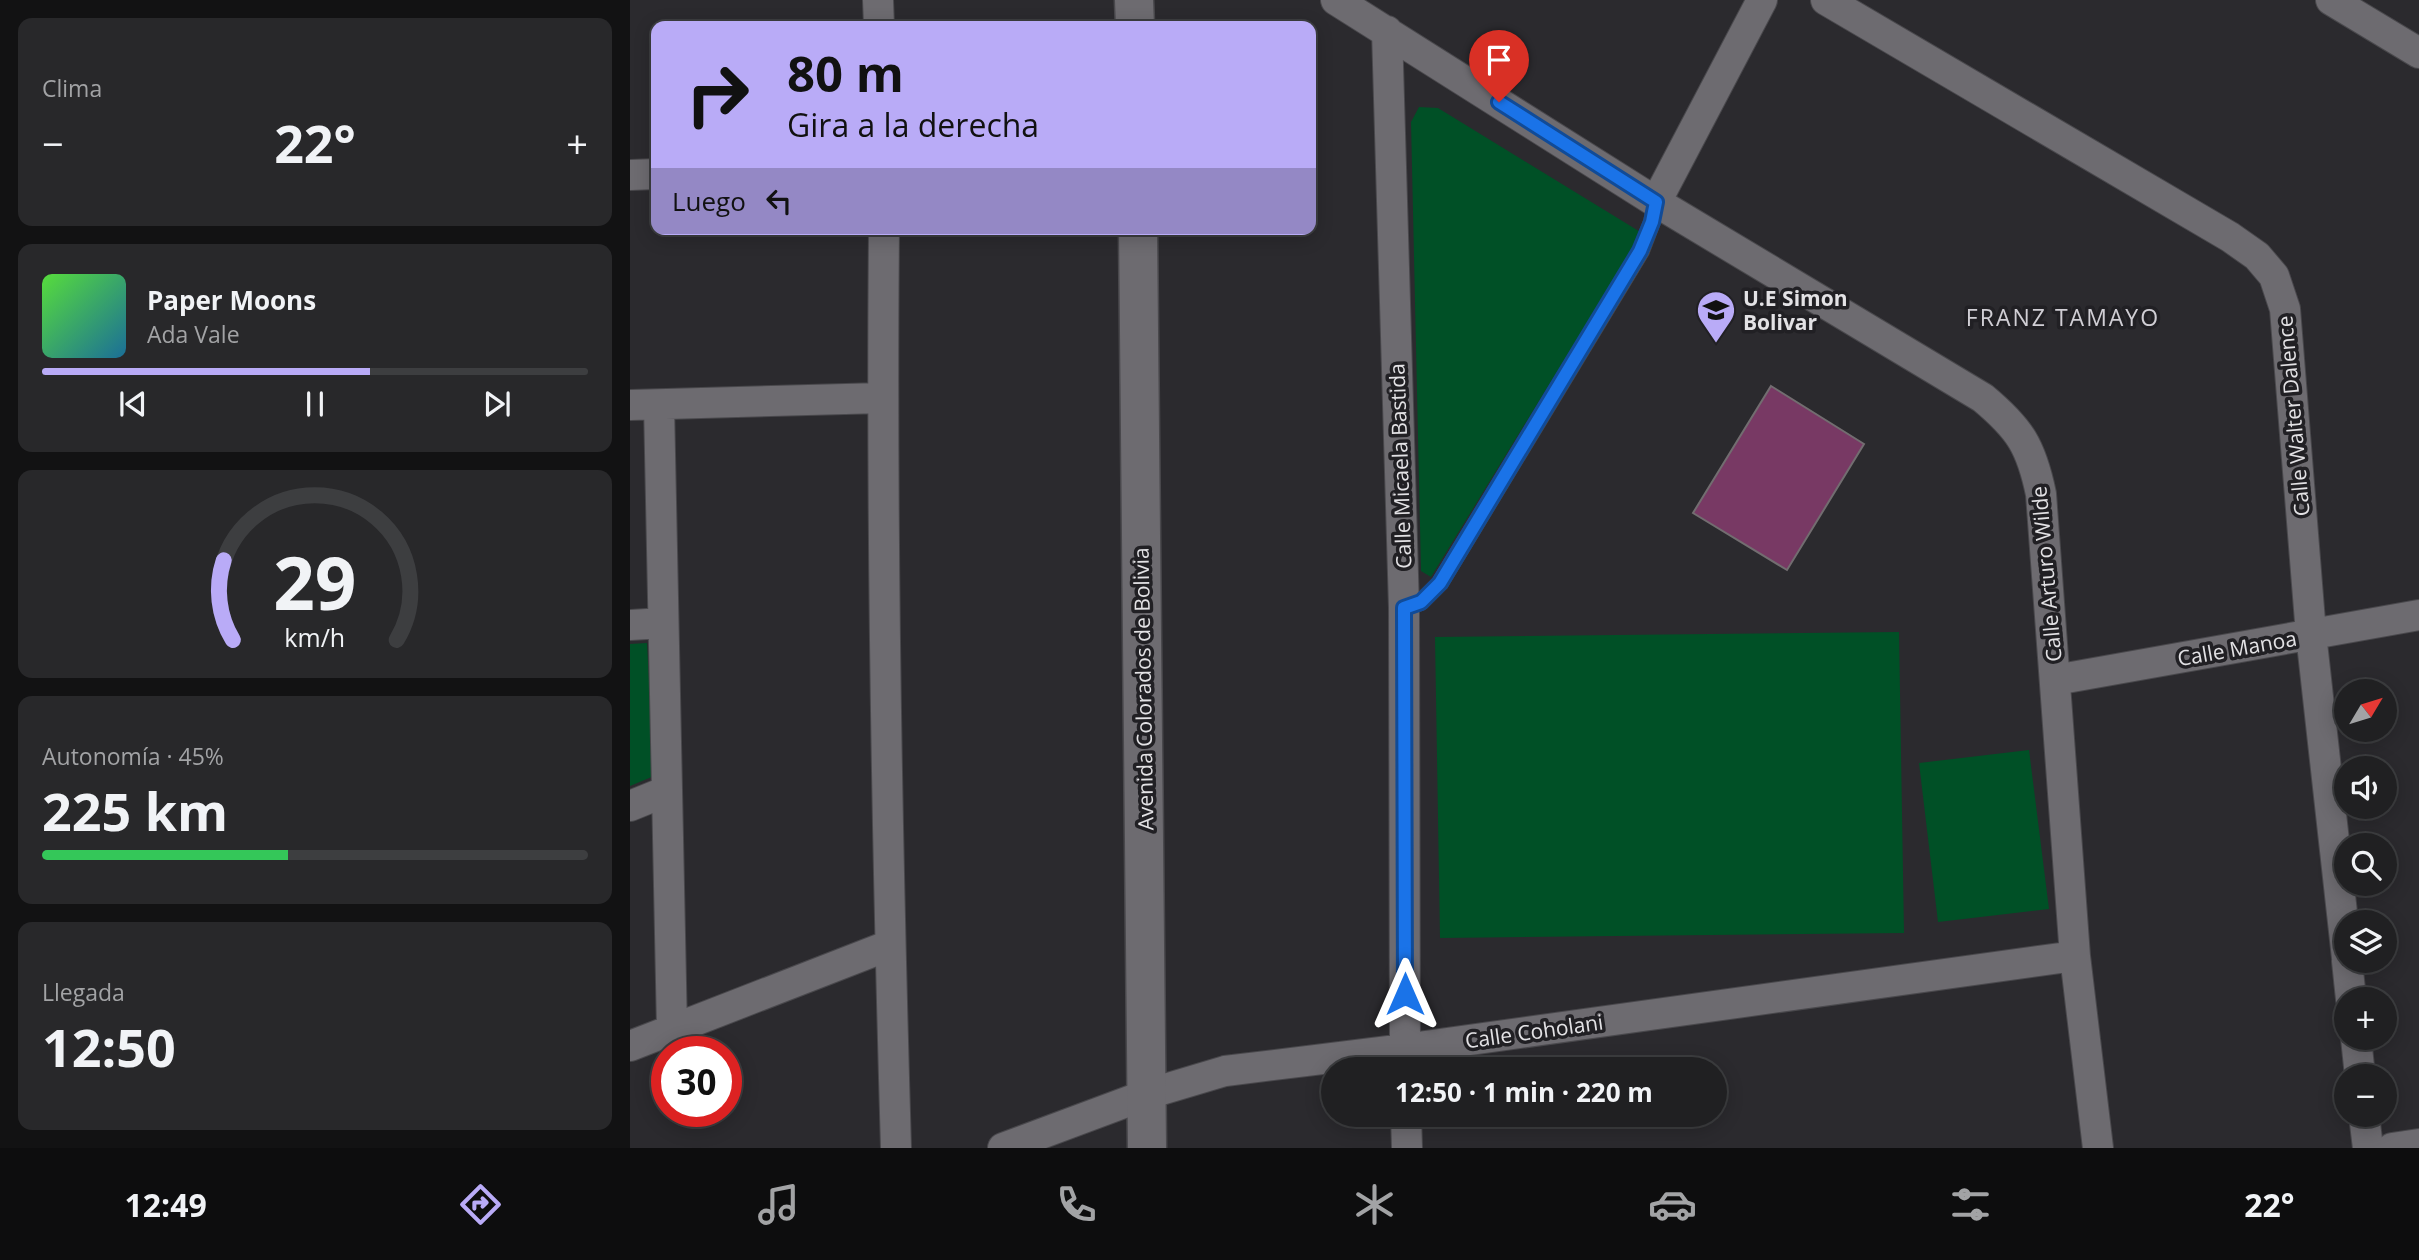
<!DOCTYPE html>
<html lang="es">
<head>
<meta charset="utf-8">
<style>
	:root { --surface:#202022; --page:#28282a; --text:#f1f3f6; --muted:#a2a3a5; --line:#3d3e40; --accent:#b9abf7 }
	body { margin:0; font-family:"Open Sans",sans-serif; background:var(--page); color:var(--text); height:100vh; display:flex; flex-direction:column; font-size:26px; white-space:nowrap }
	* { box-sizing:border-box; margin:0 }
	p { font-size:23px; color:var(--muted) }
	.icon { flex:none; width:38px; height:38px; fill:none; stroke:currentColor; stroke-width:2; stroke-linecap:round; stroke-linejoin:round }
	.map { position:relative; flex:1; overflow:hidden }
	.sheet { display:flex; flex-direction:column; gap:18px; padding:18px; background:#121213; width:630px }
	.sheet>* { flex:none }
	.guide { position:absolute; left:21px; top:21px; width:665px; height:214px; border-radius:14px; box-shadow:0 4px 18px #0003,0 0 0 2px var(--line); background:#b9abf7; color:#111; overflow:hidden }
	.needle { width:46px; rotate:52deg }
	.fabs { position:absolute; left:1704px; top:679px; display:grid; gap:14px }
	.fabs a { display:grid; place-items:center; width:63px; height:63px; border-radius:50%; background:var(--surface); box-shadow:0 4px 18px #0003,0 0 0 2px var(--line); font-size:35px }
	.speed { position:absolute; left:21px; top:1036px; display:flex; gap:14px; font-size:35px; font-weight:700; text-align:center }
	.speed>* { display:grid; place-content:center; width:91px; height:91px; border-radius:50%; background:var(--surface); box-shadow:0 4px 18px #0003,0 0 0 2px var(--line); line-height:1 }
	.speed .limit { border:10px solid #d22; background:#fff; color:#111 }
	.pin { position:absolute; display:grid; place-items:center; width:60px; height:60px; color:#fff; margin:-72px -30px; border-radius:50% 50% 50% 0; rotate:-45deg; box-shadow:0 0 7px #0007 }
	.pin .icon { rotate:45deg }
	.me { position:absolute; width:77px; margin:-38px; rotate:0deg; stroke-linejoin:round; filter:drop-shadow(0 0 5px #0008) }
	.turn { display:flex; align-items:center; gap:24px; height:147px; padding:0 21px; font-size:32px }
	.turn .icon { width:91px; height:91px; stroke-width:2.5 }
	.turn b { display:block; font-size:49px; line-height:60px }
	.then { display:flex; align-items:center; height:66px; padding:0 21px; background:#0003; gap:14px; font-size:26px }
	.big { font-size:52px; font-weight:700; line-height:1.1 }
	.sheet .tile { flex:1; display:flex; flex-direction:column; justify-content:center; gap:10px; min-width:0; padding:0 24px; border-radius:14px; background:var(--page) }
	.sheet .dial { align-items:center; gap:0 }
	.dial svg { height:182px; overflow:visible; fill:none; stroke:var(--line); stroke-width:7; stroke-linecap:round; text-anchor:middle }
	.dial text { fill:var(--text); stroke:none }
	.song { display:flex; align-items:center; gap:21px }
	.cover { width:84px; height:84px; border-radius:10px; background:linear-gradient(135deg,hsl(110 70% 55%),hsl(200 70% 35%)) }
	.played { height:7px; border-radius:4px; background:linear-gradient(90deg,var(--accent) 60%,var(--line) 60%) }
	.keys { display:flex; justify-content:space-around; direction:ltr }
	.heat { display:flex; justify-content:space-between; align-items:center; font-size:38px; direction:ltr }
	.charge { height:10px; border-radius:5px; background:linear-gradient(90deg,#34c759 45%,var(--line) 0) }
	.trip { position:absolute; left:691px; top:1057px; width:406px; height:70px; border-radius:35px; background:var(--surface); box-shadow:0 4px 18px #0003,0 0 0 2px var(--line); font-weight:700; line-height:70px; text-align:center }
	.dock { display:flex; height:112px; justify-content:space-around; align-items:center; background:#0d0d0e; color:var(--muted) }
	.dock .icon { width:49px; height:49px }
	.dock .current { color:var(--accent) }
	.dock b { font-size:32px; color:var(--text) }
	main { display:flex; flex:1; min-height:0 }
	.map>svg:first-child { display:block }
	.green { fill:#005026 }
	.building { fill:#783964; stroke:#726d70; stroke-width:2 }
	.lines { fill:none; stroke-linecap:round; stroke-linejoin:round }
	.lane-casing { stroke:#49484c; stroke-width:18 }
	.street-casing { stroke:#49484c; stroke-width:32 }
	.secondary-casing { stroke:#49484c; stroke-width:41 }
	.lane { stroke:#6d6b70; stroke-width:16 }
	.street { stroke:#6d6b70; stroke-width:30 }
	.secondary { stroke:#6d6b70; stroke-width:38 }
	.route-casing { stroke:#114b97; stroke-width:18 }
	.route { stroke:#1a73e8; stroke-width:12 }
	.labels { text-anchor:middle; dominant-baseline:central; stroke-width:7; stroke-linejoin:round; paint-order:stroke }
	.poi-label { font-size:21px; font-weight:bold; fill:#e3e2e5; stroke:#212024; text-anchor:start }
	.street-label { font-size:21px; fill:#e3e2e5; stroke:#212024 }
	.neighbourhood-label { font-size:23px; letter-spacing:2px; fill:#d0ced4; stroke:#212024 }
</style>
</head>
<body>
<main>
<section class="sheet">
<div class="tile"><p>Clima</p>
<div class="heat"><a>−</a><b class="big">22°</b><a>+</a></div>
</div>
<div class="tile">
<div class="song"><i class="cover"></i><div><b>Paper Moons</b><p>Ada Vale</p></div></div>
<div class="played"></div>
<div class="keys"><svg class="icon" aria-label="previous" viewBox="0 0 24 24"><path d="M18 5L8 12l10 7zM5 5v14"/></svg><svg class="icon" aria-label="pause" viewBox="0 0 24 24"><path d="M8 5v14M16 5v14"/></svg><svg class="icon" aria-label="next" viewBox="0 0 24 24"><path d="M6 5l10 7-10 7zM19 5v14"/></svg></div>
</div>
<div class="tile dial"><svg viewBox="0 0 100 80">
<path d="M14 69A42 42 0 1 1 86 69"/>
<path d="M14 69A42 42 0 0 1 10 34" stroke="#b9abf7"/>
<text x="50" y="56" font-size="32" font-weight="700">29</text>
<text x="50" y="72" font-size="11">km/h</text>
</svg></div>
<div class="tile"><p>Autonomía · 45%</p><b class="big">225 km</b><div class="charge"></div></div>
<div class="tile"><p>Llegada</p><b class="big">12:50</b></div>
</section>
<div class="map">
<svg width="1789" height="1148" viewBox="0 0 1789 1148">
	<rect width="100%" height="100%" fill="#2b2a2e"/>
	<path class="green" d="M 789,107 L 808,108 L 1012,233 L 801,577 L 791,571 L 781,122 Z
		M 1269,632 L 1274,933 L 810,938 L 805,637 Z
		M 17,643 L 24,776 L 0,786 L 0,644 Z
		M 1399,750 L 1419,909 L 1308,922 L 1289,763 Z"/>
	<path class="building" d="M 1141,386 L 1234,444 L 1157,570 L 1063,513 Z"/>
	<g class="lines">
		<g class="lane-casing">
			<path id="lane" d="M 774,608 L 791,602 L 810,583 L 1011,251 L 1022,222 L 1026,202"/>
		</g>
		<g class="street-casing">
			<path id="street" d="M 248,0 L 249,26
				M 706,0 L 1026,202 L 1353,398 C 1390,429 1401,446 1411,494 L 1445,956 L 1468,1148
				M 1196,0 L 1600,237 L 1627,256 L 1644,276 L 1655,309 L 1681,634 L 1717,958
				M 1701,0 L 1789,53
				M 757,31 L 774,608 L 775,1066
				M 0,175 L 26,174
				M 1026,202 L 1132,0
				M 254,229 C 251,535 257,842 266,1148
				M 0,405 L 252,398
				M 29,405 L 42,1030
				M 0,625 L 33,623
				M 1425,680 L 1789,615
				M 0,806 L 37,791
				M 1717,961 L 1721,999
				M 1726,1038 L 1730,1076
				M 0,1046 L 260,945
				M 776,1115 L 777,1148
				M 1734,1115 L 1738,1148
				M 373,1148 L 518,1094 L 595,1071 L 775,1049 L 1445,956
				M 1762,1148 L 1789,1144"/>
		</g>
		<g class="secondary-casing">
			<path id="secondary" d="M 504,0 L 505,26
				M 508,229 L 517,1148"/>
		</g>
		<use href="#lane" class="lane"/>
		<use href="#street" class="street"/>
		<use href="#secondary" class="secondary"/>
	</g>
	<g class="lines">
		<g class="route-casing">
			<path id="route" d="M 775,994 L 774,608 L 791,602 L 810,583 L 1010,251 L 1022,222 L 1026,202 L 869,102"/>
		</g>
		<use href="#route" class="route"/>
	</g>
	<defs>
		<g id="school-pin" transform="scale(2.0125)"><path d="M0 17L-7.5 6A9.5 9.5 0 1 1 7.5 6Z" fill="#b9abf7" stroke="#212024"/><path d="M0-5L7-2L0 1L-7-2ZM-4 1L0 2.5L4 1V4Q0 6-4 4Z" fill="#111"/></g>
	</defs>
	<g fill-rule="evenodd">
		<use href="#school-pin" x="1086" y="310"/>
	</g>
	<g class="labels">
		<g class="poi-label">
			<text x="1113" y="298">U.E Simon<tspan x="1113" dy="24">Bolivar</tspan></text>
		</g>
		<g class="street-label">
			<text transform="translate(1663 416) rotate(-95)">Calle Walter Dalence</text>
			<text transform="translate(770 466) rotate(-92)">Calle Micaela Bastida</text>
			<text transform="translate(1416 574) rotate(-95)">Calle Arturo Wilde</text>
			<text transform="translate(1607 648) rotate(-10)">Calle Manoa</text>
			<text transform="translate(513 689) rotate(-91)">Avenida Colorados de Bolivia</text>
			<text transform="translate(904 1031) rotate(-8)">Calle Coholani</text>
		</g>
		<g class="neighbourhood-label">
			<text x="1433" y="317">FRANZ TAMAYO</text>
		</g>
	</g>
</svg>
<div class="fabs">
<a><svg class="needle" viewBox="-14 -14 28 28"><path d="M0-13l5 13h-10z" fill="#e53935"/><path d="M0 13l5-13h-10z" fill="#a2a3a5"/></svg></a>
<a><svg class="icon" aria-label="sound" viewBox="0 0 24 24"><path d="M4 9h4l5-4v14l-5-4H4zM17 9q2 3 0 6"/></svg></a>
<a><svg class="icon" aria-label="search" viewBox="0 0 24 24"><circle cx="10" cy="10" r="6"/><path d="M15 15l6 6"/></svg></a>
<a><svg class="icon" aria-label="layers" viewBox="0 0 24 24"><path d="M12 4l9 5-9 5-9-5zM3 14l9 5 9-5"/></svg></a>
<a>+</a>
<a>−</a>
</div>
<div class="speed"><div class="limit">30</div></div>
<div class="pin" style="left:869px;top:102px;background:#d93025"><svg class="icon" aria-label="arrive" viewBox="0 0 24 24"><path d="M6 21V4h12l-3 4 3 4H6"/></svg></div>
<svg class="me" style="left:775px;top:994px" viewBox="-20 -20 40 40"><path d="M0-17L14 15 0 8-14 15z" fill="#1a73e8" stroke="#fff" stroke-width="4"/></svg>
<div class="trip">12:50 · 1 min · 220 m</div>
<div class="guide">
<div class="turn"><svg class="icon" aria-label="right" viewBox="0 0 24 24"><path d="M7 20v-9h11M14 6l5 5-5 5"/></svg><div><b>80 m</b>Gira a la derecha</div></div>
<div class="then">Luego<svg class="icon" aria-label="left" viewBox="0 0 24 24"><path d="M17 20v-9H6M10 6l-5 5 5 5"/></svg></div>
</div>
</div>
</main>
<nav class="dock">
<b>12:49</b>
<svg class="icon current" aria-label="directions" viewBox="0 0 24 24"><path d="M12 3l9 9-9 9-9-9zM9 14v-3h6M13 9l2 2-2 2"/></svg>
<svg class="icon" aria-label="music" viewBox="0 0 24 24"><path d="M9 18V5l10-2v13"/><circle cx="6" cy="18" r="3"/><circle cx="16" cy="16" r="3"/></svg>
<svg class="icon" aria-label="phone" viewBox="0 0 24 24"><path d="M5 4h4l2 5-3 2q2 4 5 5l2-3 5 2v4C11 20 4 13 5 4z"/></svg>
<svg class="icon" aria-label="climate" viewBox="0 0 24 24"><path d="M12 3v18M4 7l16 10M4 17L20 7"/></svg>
<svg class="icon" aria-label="car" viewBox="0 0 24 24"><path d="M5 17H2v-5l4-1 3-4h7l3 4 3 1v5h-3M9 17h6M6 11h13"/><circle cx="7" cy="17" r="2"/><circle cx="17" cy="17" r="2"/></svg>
<svg class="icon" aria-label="filters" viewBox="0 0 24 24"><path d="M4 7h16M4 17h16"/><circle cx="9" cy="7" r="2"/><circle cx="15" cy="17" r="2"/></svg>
<b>22°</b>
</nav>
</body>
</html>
